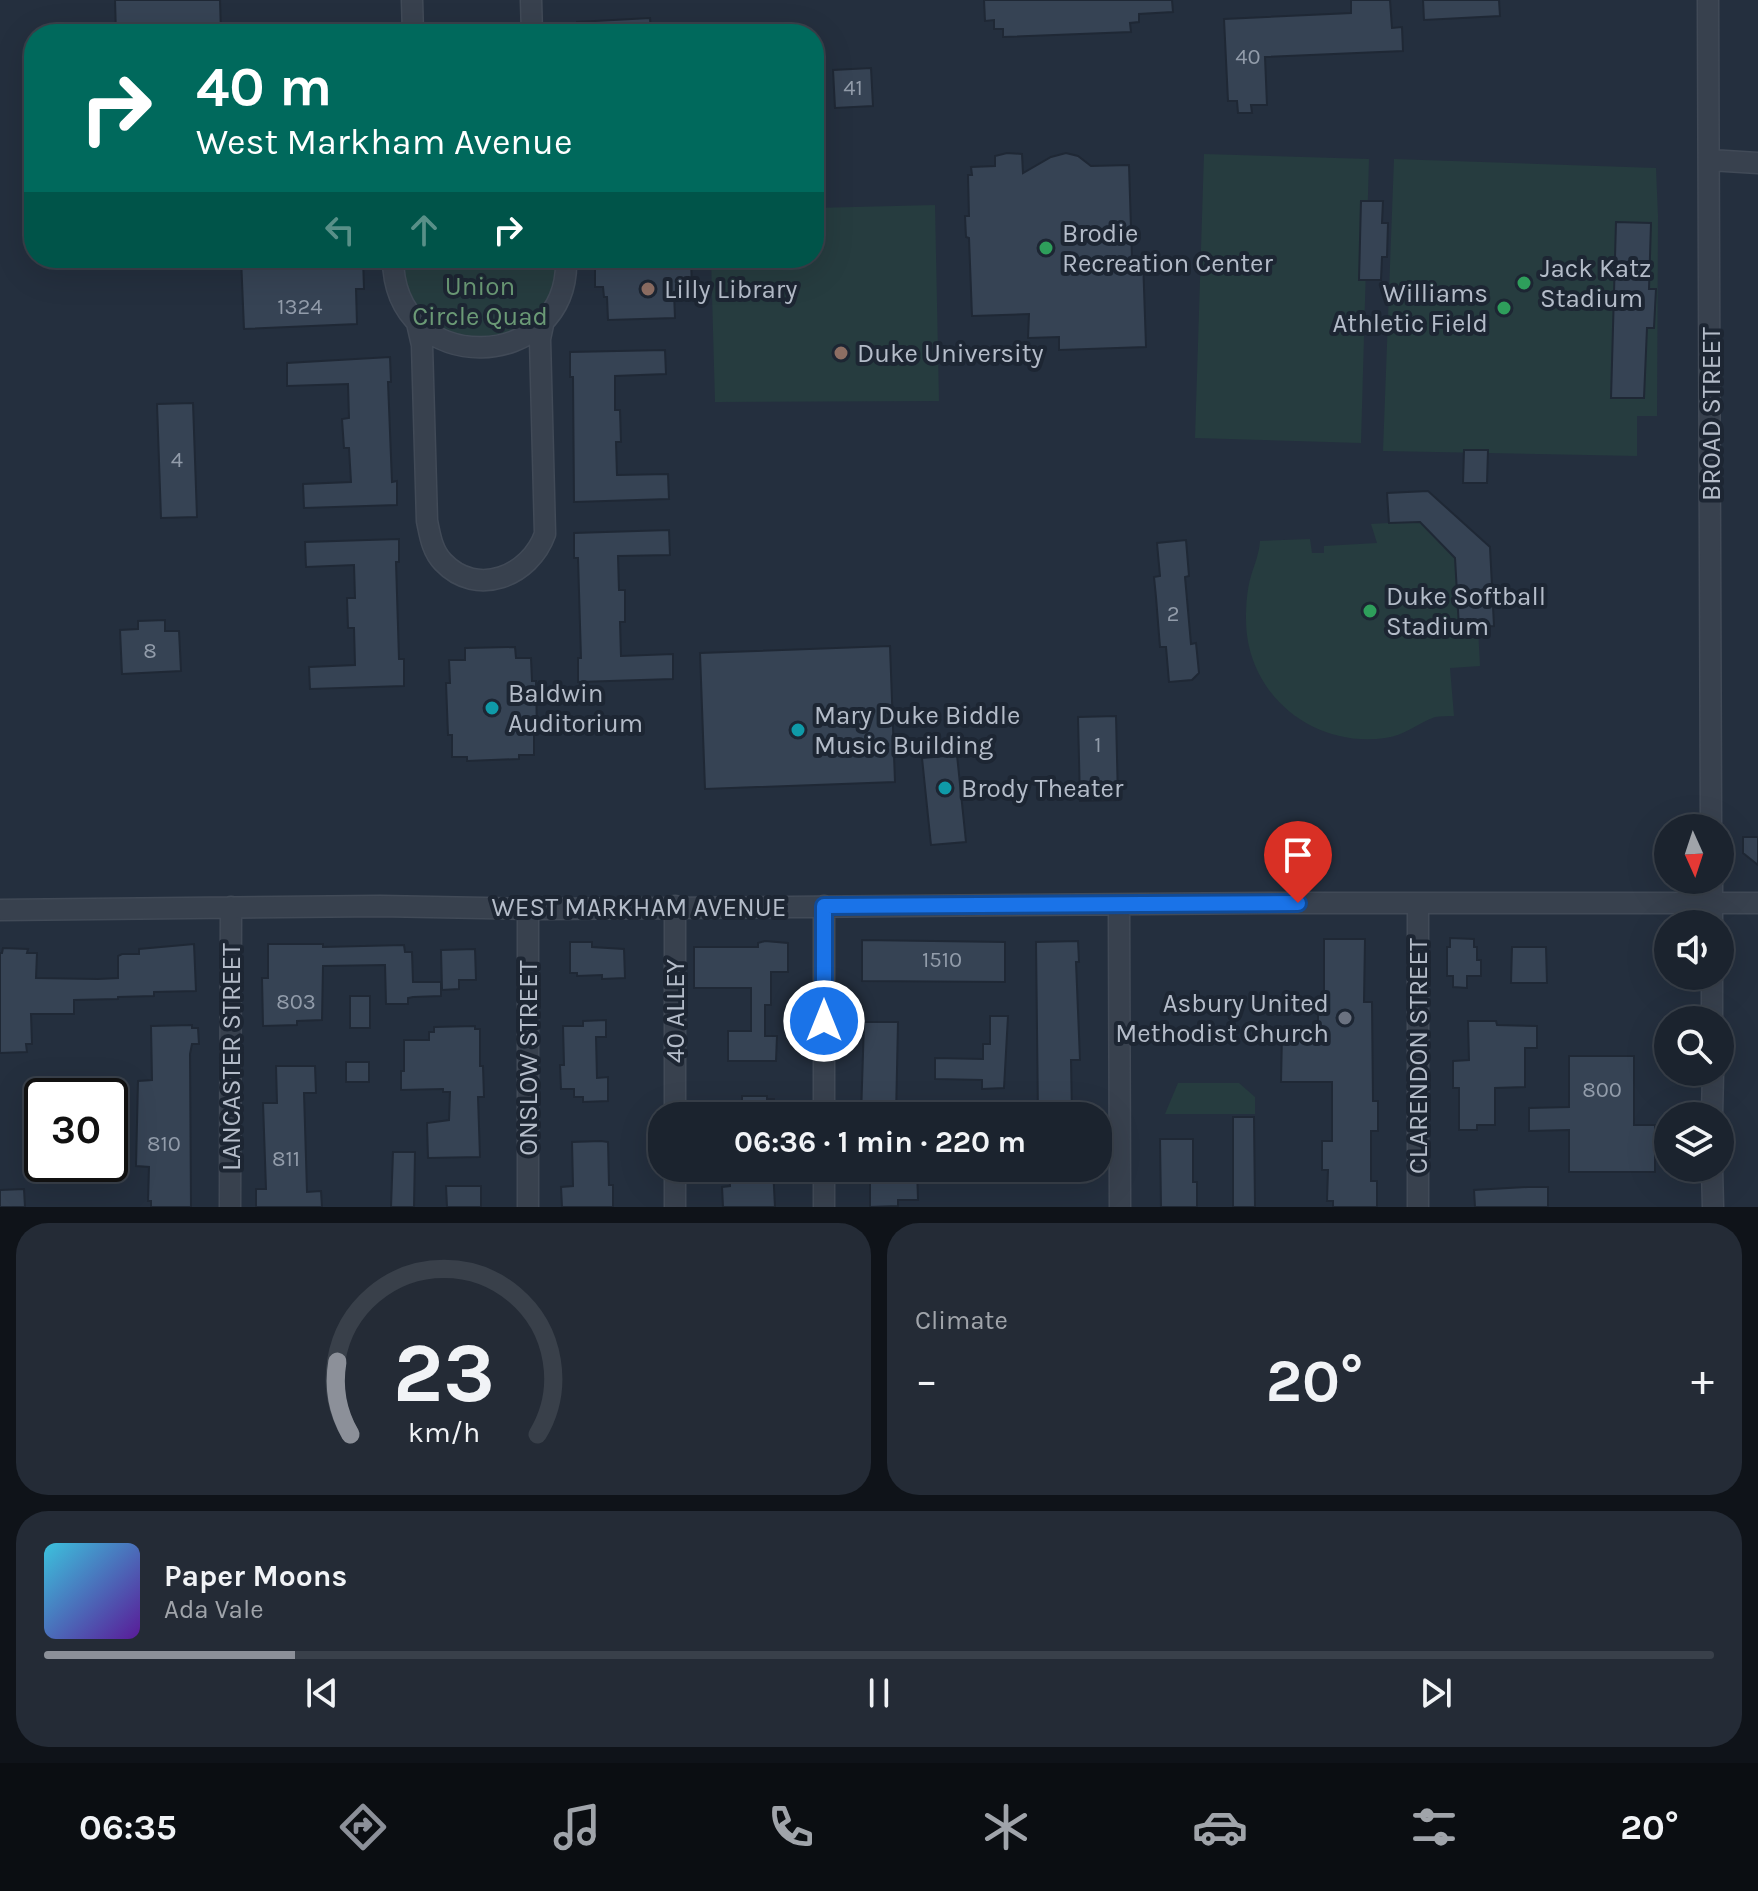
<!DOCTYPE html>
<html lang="en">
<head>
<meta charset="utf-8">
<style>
	:root { --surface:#1b232e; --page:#242b36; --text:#f1f3f6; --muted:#a0a4aa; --line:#39404a; --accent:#8c9099 }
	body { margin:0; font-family:Karla,sans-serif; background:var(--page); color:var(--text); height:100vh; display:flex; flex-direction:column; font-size:30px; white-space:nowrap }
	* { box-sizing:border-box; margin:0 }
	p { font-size:26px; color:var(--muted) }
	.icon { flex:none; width:44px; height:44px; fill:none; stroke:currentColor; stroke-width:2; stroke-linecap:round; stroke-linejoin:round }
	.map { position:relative; height:1207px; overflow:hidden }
	.side { display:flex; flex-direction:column; gap:16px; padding:16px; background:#0f1319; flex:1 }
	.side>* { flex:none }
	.top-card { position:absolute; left:24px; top:24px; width:800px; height:244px; border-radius:32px; box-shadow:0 8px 32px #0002,0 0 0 2px var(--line); background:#00695c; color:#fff; overflow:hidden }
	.needle { width:52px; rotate:177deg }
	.tools { position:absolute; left:1654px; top:814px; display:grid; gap:16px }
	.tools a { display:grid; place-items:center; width:80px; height:80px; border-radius:50%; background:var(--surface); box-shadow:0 8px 32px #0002,0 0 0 2px var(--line); font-size:40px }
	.speed { position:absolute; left:24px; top:1078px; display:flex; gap:16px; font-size:40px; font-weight:700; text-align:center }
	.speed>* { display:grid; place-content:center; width:104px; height:104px; border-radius:50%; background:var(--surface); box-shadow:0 8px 32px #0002,0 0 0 2px var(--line); line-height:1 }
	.speed .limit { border:4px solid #111; border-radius:12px; background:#fff; color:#111 }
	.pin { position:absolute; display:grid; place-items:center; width:68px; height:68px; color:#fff; margin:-82px -34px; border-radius:50% 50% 50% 0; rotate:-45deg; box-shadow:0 0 8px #0007 }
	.pin .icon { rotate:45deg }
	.me { position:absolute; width:88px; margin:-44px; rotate:0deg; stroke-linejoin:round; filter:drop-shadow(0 0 6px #0008) }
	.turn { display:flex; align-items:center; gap:28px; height:168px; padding:0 40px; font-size:36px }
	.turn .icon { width:104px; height:104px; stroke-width:2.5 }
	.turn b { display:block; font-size:56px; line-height:68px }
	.lanes { display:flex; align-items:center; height:76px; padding:0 40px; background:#0003; justify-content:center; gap:40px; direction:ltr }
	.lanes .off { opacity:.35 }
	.big { font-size:60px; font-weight:700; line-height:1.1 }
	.side .card { flex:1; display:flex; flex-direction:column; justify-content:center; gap:12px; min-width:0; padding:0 28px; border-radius:32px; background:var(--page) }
	.side .dial { align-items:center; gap:0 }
	.dial svg { height:208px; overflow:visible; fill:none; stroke:var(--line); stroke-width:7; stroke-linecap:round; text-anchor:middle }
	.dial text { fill:var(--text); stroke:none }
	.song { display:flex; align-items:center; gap:24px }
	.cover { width:96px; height:96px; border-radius:12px; background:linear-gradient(135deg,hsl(190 70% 55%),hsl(270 70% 35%)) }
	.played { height:8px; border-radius:4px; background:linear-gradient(90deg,var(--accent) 15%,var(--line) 15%) }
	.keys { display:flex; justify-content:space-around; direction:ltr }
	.heat { display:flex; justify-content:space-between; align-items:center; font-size:44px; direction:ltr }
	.side .tiles { flex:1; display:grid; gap:16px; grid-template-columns:1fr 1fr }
	.card:last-child { grid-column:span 2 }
	.trip { position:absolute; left:648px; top:1102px; width:464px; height:80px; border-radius:32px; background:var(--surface); box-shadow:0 8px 32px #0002,0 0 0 2px var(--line); font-weight:700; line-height:80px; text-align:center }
	.tab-bar { display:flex; height:128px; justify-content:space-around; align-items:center; background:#0b0e12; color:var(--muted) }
	.tab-bar .icon { width:56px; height:56px }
	.tab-bar .active { color:var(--accent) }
	.tab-bar b { font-size:36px; color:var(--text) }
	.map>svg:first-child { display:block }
	.green { fill:#263c3f }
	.building { fill:#364354; stroke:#1f2835; stroke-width:2 }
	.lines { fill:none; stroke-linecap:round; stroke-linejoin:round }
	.minor-casing { stroke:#414a57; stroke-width:23 }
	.minor { stroke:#38414e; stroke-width:20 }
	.route-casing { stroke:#114b97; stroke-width:20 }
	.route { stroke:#1a73e8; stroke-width:14 }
	.leisure-dot { fill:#2e9e5b; stroke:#1d2633; stroke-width:3 }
	.education-dot { fill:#8d6e63; stroke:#1d2633; stroke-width:3 }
	.culture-dot { fill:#0f9aa8; stroke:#1d2633; stroke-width:3 }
	.worship-dot { fill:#6b7280; stroke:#1d2633; stroke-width:3 }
	.labels { text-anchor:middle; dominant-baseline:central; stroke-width:8; stroke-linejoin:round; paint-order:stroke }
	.number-label { font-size:22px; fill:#929caa }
	.poi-label { font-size:26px; fill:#b4bcc9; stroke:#1d2633; text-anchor:start }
	.park-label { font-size:26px; fill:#6b9a76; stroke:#1d2633 }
	.street-label { font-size:26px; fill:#b4bcc9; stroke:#1d2633 }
</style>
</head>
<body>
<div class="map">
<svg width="1758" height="1207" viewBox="0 0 1758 1207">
	<rect width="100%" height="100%" fill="#242f3e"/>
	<path class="green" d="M 1204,154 L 1369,159 L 1361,443 L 1195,438 Z
		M 1394,159 L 1656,168 L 1658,216 L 1657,416 L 1637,416 L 1637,456 L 1383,451 Z
		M 935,205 L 939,401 L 715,402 L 711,258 L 814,258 L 814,208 Z
		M 400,258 L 558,258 L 552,296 L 524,330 L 463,342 L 414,310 Z
		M 1387,493 L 1490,547 L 1494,626 L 1478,628 L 1480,666 L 1450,668 L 1454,716 C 1448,716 1441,716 1435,717 C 1418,723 1404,736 1385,738 C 1311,748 1246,693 1246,619 C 1246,605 1247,589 1251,576 C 1255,563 1259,554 1260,541 L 1310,539 L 1312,553 L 1324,553 L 1324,546 L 1377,543 L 1371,524 L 1389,523 Z
		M 1178,1083 L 1239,1083 L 1255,1097 L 1255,1114 L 1165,1114 Z"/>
	<path class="building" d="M 115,0 L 220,0 L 221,33 L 116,34 Z
		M 984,0 L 1172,0 L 1173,12 L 1139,14 L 1139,22 L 1130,23 L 1131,32 L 1003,37 L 1003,29 L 994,29 L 994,20 L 985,21 Z
		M 1351,0 L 1390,0 L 1392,28 L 1402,27 L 1403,51 L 1265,57 L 1267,105 L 1251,105 L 1252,113 L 1238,113 L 1237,101 L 1228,101 L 1224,19 L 1351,13 Z
		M 1423,0 L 1499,0 L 1500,16 L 1424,20 Z
		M 650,18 L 651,34 L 577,34 L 577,22 Z
		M 871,68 L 873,106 L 835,108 L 833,70 Z
		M 1007,153 L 1022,154 L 1023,173 L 1051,157 L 1066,153 L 1078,156 L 1091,166 L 1129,165 L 1132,259 L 1143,259 L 1146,347 L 1059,350 L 1059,337 L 1028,338 L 1029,314 L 972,316 L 969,238 L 966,237 L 965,216 L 969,216 L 968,175 L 972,175 L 971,167 L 995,166 L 995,156 Z
		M 1361,201 L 1383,201 L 1382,223 L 1388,223 L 1387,257 L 1382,257 L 1381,280 L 1359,280 Z
		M 1616,222 L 1651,223 L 1649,289 L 1656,289 L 1654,328 L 1647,328 L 1644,398 L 1611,398 Z
		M 241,258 L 363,258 L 364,289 L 356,289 L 357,324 L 244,329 Z
		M 595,258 L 691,258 L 692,291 L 674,292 L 675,318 L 608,320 L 607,297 L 604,297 L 603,287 L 595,287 Z
		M 665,350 L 666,374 L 615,376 L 615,410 L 620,410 L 621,442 L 616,442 L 617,475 L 668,474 L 669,499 L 574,502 L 573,377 L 570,377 L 570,352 Z
		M 390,357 L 391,382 L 388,382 L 392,482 L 397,481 L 397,505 L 304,508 L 303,484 L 351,482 L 349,448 L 344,448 L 342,419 L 349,418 L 348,384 L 287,386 L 287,363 Z
		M 193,403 L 197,517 L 161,518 L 157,404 Z
		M 1464,450 L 1488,450 L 1487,483 L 1463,483 Z
		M 1428,491 L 1490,547 L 1494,626 L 1459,628 L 1455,558 L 1420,522 L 1389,523 L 1387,493 Z
		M 669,530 L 670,555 L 618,556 L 619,590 L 625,590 L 625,622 L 620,622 L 621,656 L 673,654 L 673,679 L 578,682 L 578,658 L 581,658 L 578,558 L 574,558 L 574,533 Z
		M 399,539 L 399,562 L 396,562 L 399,659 L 404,659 L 404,686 L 310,689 L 309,667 L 355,665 L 354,628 L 348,628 L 347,598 L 355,598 L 354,565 L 306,567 L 305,542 Z
		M 1186,540 L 1189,576 L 1185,577 L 1191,644 L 1196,643 L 1199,673 L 1192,680 L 1169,682 L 1166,647 L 1160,647 L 1156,597 L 1154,577 L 1160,576 L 1157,543 Z
		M 165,620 L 165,631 L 179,631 L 181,671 L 122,674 L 120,630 L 138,629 L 138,621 Z
		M 890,646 L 895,782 L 705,789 L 700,653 Z
		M 515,647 L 516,658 L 531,658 L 532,681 L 536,681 L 537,733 L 534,733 L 534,755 L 519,755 L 519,759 L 467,761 L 467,757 L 452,757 L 452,735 L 448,735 L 446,683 L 450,683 L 449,660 L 465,660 L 465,648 Z
		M 1116,716 L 1118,800 L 1080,801 L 1078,717 Z
		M 957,755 L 966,842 L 931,845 L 922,758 Z
		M 1743,837 L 1758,837 L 1758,865 L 1743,853 Z
		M 1450,938 L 1474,939 L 1474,947 L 1477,947 L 1477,960 L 1481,960 L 1481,976 L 1467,976 L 1467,988 L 1453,987 L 1453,976 L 1447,976 L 1447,947 L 1450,947 Z
		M 1324,939 L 1365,939 L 1364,1002 L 1372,1002 L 1373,1101 L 1378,1101 L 1378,1131 L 1371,1131 L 1371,1181 L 1377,1181 L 1377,1207 L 1333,1207 L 1333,1201 L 1327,1201 L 1328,1170 L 1322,1170 L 1322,1141 L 1332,1141 L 1332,1082 L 1281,1082 L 1282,1034 L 1318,1034 L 1318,1002 L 1324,1002 Z
		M 862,940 L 1005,942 L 1005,982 L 862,981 Z
		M 765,941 L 788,943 L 788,972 L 771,972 L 771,1005 L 765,1005 L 765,1036 L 777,1036 L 776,1061 L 728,1061 L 728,1031 L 751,1031 L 751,988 L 694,988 L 694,947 L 758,947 L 758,943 Z
		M 1078,941 L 1079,962 L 1076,962 L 1080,1060 L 1071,1060 L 1072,1116 L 1038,1116 L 1036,942 Z
		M 570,942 L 592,942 L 592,947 L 624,949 L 625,978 L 602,979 L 602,975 L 577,976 L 577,973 L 570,973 Z
		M 194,944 L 196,991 L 154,992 L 154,996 L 118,997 L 118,999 L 74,1000 L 74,1014 L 31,1014 L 32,1044 L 26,1044 L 27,1052 L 0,1053 L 0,953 L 2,953 L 3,948 L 28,949 L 27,953 L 37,953 L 36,978 L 98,979 L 118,978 L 118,956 L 122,954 L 139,954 L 139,949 Z
		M 268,944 L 323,944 L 323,947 L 404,945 L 405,952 L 412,952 L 413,982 L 441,982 L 441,996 L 413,997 L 408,998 L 408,1004 L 386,1004 L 385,965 L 323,966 L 322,1020 L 297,1021 L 297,1025 L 263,1026 L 262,978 L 268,978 Z
		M 1512,947 L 1546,947 L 1547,983 L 1511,983 Z
		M 475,949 L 476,980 L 459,980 L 459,989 L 442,990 L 441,950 Z
		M 350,996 L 370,996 L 370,1028 L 350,1028 Z
		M 990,1016 L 1008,1016 L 1004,1088 L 982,1089 L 982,1080 L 935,1079 L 935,1058 L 983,1059 L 983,1044 L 990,1044 Z
		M 606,1020 L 606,1037 L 596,1037 L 597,1078 L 608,1077 L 608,1101 L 583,1102 L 583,1097 L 574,1097 L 574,1089 L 561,1089 L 560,1065 L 564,1065 L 563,1026 L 583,1026 L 583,1021 Z
		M 1468,1021 L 1496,1021 L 1497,1025 L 1537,1026 L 1537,1048 L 1525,1048 L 1525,1087 L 1495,1088 L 1495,1125 L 1477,1125 L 1477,1130 L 1459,1130 L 1459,1088 L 1453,1088 L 1453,1061 L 1469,1060 Z
		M 864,1022 L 898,1022 L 896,1116 L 861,1116 Z
		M 192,1025 L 192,1028 L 198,1028 L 199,1044 L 192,1044 L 190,1054 L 191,1207 L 151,1207 L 151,1201 L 148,1201 L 149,1167 L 136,1166 L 138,1081 L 152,1080 L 151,1026 Z
		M 475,1026 L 475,1029 L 480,1029 L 480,1066 L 483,1066 L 484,1097 L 478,1097 L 480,1157 L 428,1158 L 427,1123 L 449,1120 L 450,1092 L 443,1092 L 443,1089 L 401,1090 L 401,1071 L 404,1071 L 404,1040 L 429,1040 L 429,1032 L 434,1032 L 434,1027 Z
		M 1569,1056 L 1634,1056 L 1634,1125 L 1655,1125 L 1655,1172 L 1569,1172 L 1569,1130 L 1529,1131 L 1529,1108 L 1569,1107 Z
		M 346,1062 L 369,1062 L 369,1082 L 346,1082 Z
		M 276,1066 L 315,1066 L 316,1093 L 304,1093 L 307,1192 L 321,1191 L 322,1207 L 256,1207 L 256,1189 L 266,1189 L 263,1103 L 277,1103 Z
		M 742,1096 L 767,1096 L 767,1099 L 774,1099 L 774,1114 L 742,1116 Z
		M 1233,1117 L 1254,1117 L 1255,1207 L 1233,1207 Z
		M 1160,1139 L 1193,1139 L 1193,1182 L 1197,1182 L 1197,1207 L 1161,1207 Z
		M 601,1141 L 608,1142 L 609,1185 L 613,1185 L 613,1207 L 562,1207 L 561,1187 L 573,1186 L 572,1142 Z
		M 393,1152 L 415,1152 L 414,1207 L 391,1207 Z
		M 729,1168 L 773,1168 L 775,1207 L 723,1207 L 722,1187 L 730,1186 Z
		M 870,1168 L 917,1168 L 918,1200 L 898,1200 L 898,1206 L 870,1207 Z
		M 446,1186 L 481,1186 L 481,1207 L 447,1207 Z
		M 1528,1187 L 1548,1187 L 1548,1207 L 1475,1207 L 1474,1190 Z
		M 24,1189 L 25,1207 L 0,1207 L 0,1190 Z"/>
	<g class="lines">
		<g class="minor-casing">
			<path id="minor" d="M 412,0 L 413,34
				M 531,0 L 532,34
				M 1708,0 L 1711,828
				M 1710,160 L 1758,163
				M 393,258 C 393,380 571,374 566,258
				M 417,323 L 422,345 L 427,521 C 430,535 432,551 443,562 C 477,598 530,576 545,534 L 540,339 L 544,320
				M 1712,880 L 1712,924
				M 1119,905 L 1120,1207
				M 675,906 L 675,1116
				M 824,906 L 824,1116
				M 0,910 L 380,906 L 540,909 L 1268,903 L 1758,903
				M 1712,976 L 1712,1020
				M 1712,1116 L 1713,1072
				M 675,1168 L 675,1207
				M 1712,1168 L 1713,1207
				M 230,1207 L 231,907
				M 528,1207 L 528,909
				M 824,1207 L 824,1168
				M 1418,1207 L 1418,904"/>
		</g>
		<use href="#minor" class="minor"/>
	</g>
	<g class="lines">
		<g class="route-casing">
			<path id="route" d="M 824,1021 L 824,906 L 1298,903"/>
		</g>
		<use href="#route" class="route"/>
	</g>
	<g class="leisure-dot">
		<circle cx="1046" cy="248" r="8"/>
		<circle cx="1524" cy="283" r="8"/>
		<circle cx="1504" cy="308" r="8"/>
		<circle cx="1370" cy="611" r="8"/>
	</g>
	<g class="education-dot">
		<circle cx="648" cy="289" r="8"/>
		<circle cx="841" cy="353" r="8"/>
	</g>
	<g class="culture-dot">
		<circle cx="492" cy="708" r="8"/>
		<circle cx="798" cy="730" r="8"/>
		<circle cx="945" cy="788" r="8"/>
	</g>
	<circle class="worship-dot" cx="1345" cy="1018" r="8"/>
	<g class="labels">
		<g class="number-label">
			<text x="1248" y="57">40</text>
			<text x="853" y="88">41</text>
			<text x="300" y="307">1324</text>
			<text x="177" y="460">4</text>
			<text x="1173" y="614">2</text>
			<text x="150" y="651">8</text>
			<text x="1098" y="745">1</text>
			<text x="942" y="960">1510</text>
			<text x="296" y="1002">803</text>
			<text x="1602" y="1090">800</text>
			<text x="164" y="1144">810</text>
			<text x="286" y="1159">811</text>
		</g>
		<g class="poi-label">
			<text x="1062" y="233">Brodie<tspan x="1062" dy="30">Recreation Center</tspan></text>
			<text x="1540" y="268">Jack Katz<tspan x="1540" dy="30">Stadium</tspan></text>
			<text x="664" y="289">Lilly Library</text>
			<text x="1488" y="293" text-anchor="end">Williams<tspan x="1488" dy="30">Athletic Field</tspan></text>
			<text x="857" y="353">Duke University</text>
			<text x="1386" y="596">Duke Softball<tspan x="1386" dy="30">Stadium</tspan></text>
			<text x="508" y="693">Baldwin<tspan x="508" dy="30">Auditorium</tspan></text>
			<text x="814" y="715">Mary Duke Biddle<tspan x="814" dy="30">Music Building</tspan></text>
			<text x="961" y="788">Brody Theater</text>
			<text x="1329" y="1003" text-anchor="end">Asbury United<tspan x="1329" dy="30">Methodist Church</tspan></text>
		</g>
		<g class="park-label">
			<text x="480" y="286">Union<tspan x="480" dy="30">Circle Quad</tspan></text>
		</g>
		<g class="street-label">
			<text transform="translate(1711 414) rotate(-90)">BROAD STREET</text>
			<text x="639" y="907">WEST MARKHAM AVENUE</text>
			<text transform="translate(675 1011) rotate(-90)">40 ALLEY</text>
			<text transform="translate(1418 1056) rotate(-90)">CLARENDON STREET</text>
			<text transform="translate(231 1057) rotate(-90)">LANCASTER STREET</text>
			<text transform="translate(528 1058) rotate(-90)">ONSLOW STREET</text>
		</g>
	</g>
</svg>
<div class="tools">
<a><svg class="needle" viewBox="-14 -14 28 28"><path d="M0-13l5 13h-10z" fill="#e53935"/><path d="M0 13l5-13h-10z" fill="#a0a4aa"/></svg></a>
<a><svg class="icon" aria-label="sound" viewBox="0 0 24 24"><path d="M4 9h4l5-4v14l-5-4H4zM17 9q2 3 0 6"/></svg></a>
<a><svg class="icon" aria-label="search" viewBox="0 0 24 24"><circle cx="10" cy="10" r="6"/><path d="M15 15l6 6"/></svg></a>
<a><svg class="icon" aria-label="layers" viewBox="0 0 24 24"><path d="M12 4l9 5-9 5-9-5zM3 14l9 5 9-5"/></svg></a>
</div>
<div class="speed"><div class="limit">30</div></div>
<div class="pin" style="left:1298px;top:903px;background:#d93025"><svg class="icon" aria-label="arrive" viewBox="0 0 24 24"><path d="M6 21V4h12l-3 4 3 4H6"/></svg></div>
<svg class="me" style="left:824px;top:1021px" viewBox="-20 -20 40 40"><circle r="17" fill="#1a73e8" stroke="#fff" stroke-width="3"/><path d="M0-11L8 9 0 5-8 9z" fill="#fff"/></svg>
<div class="trip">06:36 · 1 min · 220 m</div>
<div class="top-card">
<div class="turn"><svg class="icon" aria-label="right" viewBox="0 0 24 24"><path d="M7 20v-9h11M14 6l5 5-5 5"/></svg><div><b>40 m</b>West Markham Avenue</div></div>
<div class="lanes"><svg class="icon off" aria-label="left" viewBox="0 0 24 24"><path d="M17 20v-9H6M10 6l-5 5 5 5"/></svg><svg class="icon off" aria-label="ahead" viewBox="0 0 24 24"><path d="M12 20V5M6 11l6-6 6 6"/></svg><svg class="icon" aria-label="right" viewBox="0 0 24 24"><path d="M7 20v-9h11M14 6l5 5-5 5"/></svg></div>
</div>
</div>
<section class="side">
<div class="tiles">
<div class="card dial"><svg viewBox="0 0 100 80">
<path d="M14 69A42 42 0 1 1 86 69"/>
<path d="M14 69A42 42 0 0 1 9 41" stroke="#8c9099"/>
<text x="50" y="56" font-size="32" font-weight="700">23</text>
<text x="50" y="72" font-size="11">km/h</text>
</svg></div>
<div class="card"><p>Climate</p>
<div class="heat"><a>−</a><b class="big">20°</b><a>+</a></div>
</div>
<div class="card">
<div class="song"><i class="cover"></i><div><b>Paper Moons</b><p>Ada Vale</p></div></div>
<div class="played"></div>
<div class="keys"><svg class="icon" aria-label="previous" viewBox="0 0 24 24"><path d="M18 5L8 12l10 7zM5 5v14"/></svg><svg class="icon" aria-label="pause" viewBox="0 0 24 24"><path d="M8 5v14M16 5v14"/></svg><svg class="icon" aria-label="next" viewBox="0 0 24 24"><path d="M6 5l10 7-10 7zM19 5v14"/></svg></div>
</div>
</div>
</section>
<nav class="tab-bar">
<b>06:35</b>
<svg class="icon active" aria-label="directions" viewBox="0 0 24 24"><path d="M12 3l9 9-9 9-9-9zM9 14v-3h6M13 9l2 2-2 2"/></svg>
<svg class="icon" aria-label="music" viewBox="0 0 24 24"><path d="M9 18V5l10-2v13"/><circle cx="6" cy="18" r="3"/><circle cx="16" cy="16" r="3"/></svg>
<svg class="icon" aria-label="phone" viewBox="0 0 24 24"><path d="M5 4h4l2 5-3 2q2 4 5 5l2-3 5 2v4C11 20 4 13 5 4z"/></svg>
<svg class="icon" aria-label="climate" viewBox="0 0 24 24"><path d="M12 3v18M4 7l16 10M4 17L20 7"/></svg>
<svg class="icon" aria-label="car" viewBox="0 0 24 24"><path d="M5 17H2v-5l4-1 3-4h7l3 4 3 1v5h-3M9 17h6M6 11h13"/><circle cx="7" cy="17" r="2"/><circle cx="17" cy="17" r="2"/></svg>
<svg class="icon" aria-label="filters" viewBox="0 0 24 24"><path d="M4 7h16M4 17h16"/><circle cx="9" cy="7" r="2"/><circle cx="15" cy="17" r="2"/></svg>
<b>20°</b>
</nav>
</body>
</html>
